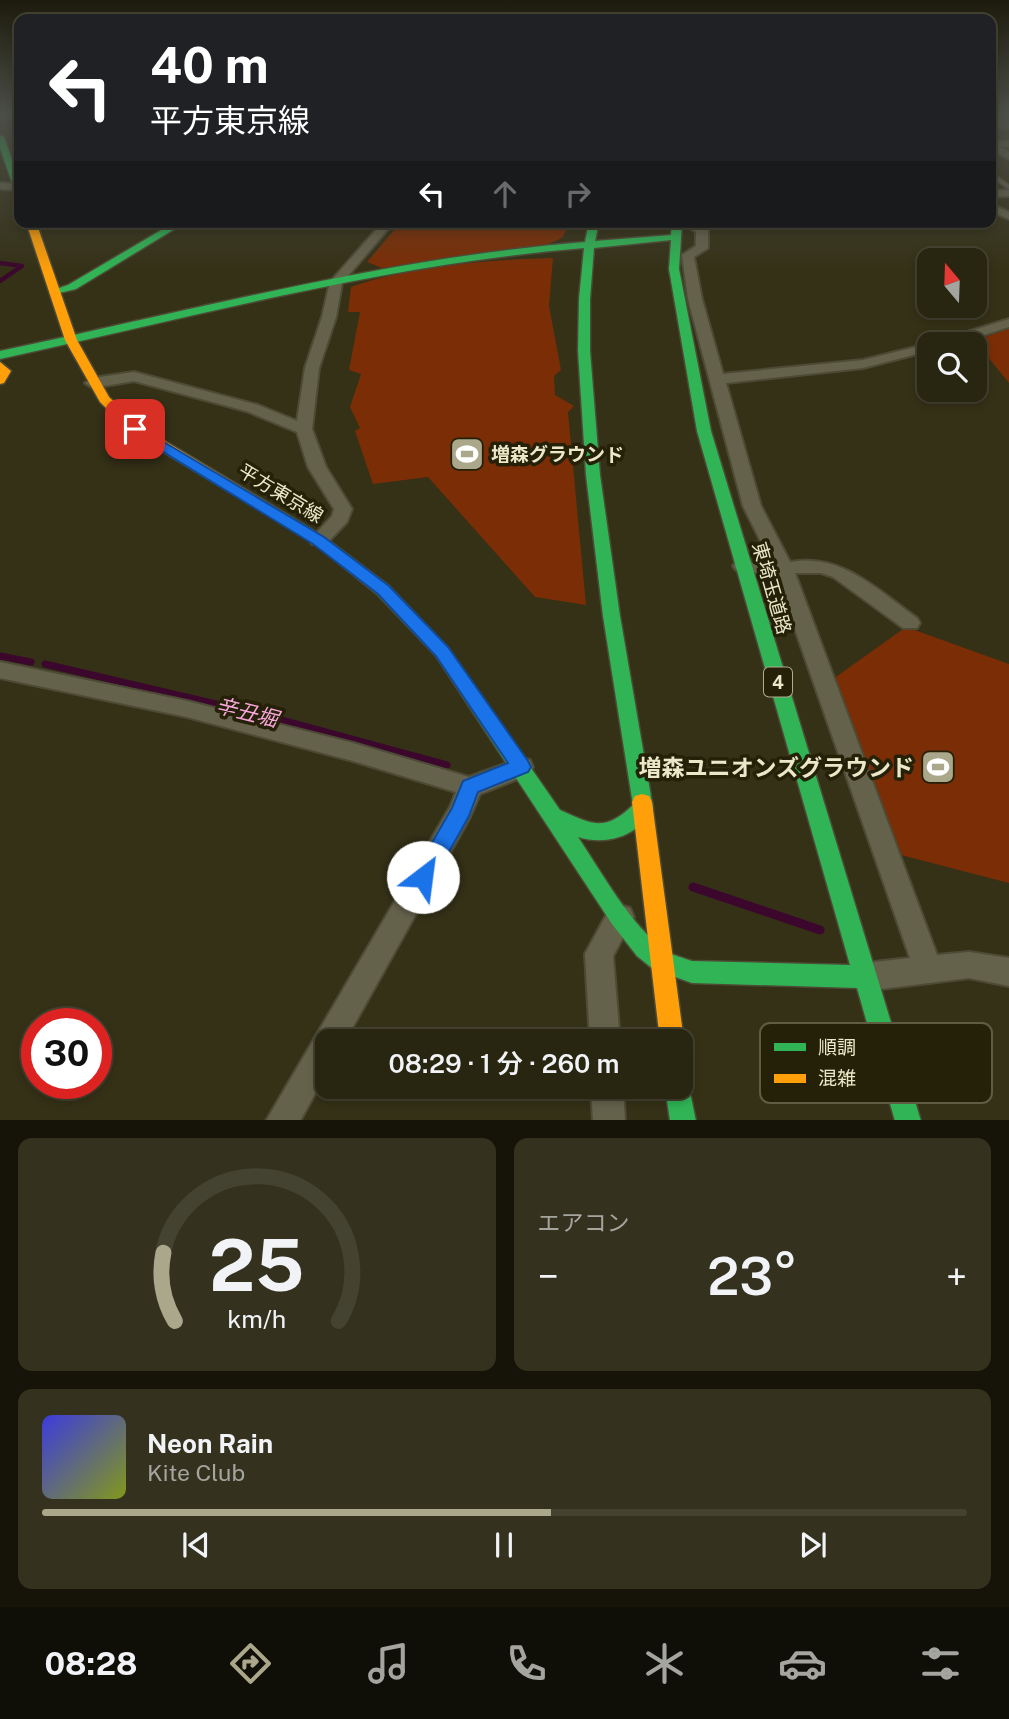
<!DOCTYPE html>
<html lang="ja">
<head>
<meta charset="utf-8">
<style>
	:root { --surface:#282511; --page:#34311f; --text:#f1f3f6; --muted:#a5a59f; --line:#444231; --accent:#aba78a }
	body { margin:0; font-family:"Public Sans","Noto Sans JP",sans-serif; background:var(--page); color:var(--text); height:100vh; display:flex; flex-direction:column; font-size:26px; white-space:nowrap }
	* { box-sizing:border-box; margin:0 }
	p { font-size:23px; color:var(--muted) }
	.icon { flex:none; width:38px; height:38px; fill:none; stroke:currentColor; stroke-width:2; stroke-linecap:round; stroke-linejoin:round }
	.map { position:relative; height:1120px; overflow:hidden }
	.drawer { display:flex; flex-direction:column; gap:18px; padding:18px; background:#161409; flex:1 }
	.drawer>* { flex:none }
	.banner { position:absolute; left:14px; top:14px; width:982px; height:214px; border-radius:14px; box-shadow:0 4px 10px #0003,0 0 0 2px var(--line); background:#202124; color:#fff; overflow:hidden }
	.needle { width:46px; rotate:341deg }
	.buttons { position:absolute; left:917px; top:248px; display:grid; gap:14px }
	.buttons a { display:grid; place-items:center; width:70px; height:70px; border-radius:14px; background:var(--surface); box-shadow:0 4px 10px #0003,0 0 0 2px var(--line); font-size:35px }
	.speed { position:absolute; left:21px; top:1008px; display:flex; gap:14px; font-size:35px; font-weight:700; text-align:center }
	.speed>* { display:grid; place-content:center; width:91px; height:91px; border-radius:50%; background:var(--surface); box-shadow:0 4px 10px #0003,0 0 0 2px var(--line); line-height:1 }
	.speed .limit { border:10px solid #d22; background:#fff; color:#111 }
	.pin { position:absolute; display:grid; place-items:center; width:60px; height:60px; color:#fff; margin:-30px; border-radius:14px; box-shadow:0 4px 10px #0006 }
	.me { position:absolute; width:77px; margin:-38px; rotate:30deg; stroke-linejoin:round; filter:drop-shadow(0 0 5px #0008) }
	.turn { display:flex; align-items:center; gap:24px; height:147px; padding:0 21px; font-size:32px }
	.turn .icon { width:91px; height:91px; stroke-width:2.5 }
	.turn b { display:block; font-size:49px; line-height:60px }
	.lanes { display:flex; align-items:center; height:66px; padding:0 21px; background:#0003; justify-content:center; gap:35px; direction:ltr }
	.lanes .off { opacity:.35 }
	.big { font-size:52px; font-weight:600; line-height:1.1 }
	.drawer .card { flex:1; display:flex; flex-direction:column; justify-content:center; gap:10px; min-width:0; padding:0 24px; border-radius:14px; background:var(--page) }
	.drawer .dial { align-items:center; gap:0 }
	.dial svg { height:182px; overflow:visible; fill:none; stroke:var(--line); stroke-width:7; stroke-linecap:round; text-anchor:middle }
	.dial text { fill:var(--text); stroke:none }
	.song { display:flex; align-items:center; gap:21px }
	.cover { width:84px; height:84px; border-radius:10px; background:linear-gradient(135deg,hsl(240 70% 55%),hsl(70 70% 35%)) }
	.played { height:7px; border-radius:4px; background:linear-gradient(90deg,var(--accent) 55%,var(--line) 55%) }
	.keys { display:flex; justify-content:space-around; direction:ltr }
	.heat { display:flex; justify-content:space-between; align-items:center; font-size:38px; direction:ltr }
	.drawer .tiles { flex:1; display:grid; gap:18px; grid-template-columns:1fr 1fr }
	.card:last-child { grid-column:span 2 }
	.trip { position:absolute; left:315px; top:1029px; width:378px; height:70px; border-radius:14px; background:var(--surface); box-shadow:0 4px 10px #0003,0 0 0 2px var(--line); font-weight:600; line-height:70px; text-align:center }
	.tab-bar { display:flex; height:112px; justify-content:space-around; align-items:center; background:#100f07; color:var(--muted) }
	.tab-bar .icon { width:49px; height:49px }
	.tab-bar .active { color:var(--accent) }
	.tab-bar b { font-size:32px; color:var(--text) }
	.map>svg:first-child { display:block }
	.green { fill:#7b2d05 }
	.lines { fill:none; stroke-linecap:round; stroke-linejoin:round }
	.stream-far2 { stroke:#3c072d; stroke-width:4.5 }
	.stream-far1 { stroke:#3c072d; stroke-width:7 }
	.stream { stroke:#3c072d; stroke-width:9 }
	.lane-casing { stroke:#4d4b36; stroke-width:3 }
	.street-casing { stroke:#4d4b36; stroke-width:4 }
	.fast-casing { stroke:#4d4b36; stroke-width:3 }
	.slow-casing { stroke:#4d4b36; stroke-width:3 }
	.lane { fill:#65624c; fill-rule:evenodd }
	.street { fill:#65624c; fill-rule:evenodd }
	.fast { fill:#30b455; fill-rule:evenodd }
	.slow { fill:#ff9f0a; fill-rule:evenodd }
	.route { fill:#1a73e8; stroke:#114b97; stroke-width:2 }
	.labels { text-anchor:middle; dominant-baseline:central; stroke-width:7; stroke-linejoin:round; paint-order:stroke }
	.shield { fill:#252108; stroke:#b0ac8e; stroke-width:2 }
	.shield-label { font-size:18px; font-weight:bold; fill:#ebe7c8 }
	.poi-label { font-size:19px; font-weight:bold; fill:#ebe7c8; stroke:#252108; text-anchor:start }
	.street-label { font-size:19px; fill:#ebe7c8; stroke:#252108 }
	.water-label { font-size:21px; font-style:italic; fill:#faa7dd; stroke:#252108 }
	.near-poi-label { font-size:23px; font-weight:bold; fill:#ebe7c8; stroke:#252108; text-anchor:end }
	.key { fill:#252108; stroke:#605c42; stroke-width:2 }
	.key-label { font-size:19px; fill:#ebe7c8 }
</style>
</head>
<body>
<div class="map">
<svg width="1009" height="1121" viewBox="0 0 1009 1121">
	<rect width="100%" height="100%" fill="#353117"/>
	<path class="green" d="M 401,222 L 571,222 L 562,238 L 546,245 L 382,268 L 367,262 Z
		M 553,258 L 549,306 L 561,370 L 554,376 L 555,395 L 574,406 L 568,412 L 586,605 L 535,597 L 428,477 L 373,484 L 355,431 L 360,428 L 350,407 L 361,374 L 349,370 L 360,312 L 348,312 L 351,287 C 405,267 494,259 553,258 Z
		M 1009,328 L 1009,383 L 975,341 Z
		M 906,627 L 1009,664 L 1009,883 L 901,855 L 833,679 Z"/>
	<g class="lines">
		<path class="stream-far2" d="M 0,263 L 22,266 L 0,281"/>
		<path class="stream-far1" d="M 0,656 L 31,662
			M 45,664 L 263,715 L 447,765"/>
		<path class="stream" d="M 693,887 L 820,930"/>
		<g class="lane-casing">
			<path id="lane" d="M 991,175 L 995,175 L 1009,185 L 1009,189 L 991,177 Z"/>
		</g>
		<g class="street-casing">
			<path id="street" d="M 990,120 L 1009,122 L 1009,128 L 990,126 Z
				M 1009,141 L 1009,147 L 1001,147 L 1009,152 L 1009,159 L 990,149 L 990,142 Z
				M 0,183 L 19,184 L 19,190 L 0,189 Z
				M 1009,190 L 1009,196 L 990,197 L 990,191 Z
				M 990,204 L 1009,212 L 1009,219 L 990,211 Z
				M 383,222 L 394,222 L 342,283 L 336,317 L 319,368 L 312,429 L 326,467 L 352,509 L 347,522 L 326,544 L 312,544 L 310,540 L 332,516 L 334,509 L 308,467 L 297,432 L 246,411 L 134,381 L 93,388 L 85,383 L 93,378 L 134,372 L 258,405 L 297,421 L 305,368 L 322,317 L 330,282 Z
				M 682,222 L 696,222 L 708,230 L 708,248 L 694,257 L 702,299 L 723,374 L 863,360 L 932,343 L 1009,319 L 1009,327 L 953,345 L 929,345 L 929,351 L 863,368 L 726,383 L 761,506 L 790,562 C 841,552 879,591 917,618 L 920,623 L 917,628 L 903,628 L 833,577 L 821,573 L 795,573 L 937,955 L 969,952 L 1009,958 L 1009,986 L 969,978 L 865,991 L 855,987 L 851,977 L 855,967 L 865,963 L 910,958 L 776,575 L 736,570 L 733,566 L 736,562 L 771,562 L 743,506 L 688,299 L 682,255 L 696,246 L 696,232 Z
				M 0,662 L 187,701 L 353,743 L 469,777 L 521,758 L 530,760 L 533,767 L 530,774 L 480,794 L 470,817 L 345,1041 L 327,1041 L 327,1072 L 300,1121 L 266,1121 L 450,807 L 456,792 L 353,761 L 187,717 L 0,678 Z
				M 620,905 L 630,908 L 634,917 L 613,956 L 620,1041 L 590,1041 L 585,954 L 610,908 Z
				M 591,1087 L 623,1087 L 625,1121 L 593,1121 Z"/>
		</g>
		<g class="fast-casing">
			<path id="fast" d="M 0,135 L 4,137 L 19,180 L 19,194 L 15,191 L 0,148 Z
				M 175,222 L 186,222 L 76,289 L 55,294 L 50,291 L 68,285 Z
				M 589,222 L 599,222 L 595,241 L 671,235 L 672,222 L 682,222 L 679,269 L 711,431 L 921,1121 L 895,1121 L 857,988 L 692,983 L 653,969 L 637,956 L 612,924 L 436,656 L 377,594 L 314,543 L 281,521 L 283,518 L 293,518 L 324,537 L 389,586 L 448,648 L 560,810 C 593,825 605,832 633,805 L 603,616 L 586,475 L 578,351 L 579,299 L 584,248 C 387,264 193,317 0,359 L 0,351 C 193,310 388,258 585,242 ZM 671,240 L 669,269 L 697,431 L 850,965 L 692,961 C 684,958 674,956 666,951 C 631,926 602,873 578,837 C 607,846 639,836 653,808 L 620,616 L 600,475 L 590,351 L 590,299 L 594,248 Z
				M 681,1075 L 687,1078 L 696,1121 L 670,1121 L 665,1087 L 681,1087 Z"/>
		</g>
		<g class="slow-casing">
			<path id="slow" d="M 26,222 L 36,222 L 77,340 L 109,397 L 140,426 L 293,518 L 295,521 L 293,524 L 283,524 L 130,432 L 100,402 L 65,340 Z
				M 0,362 L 11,371 L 4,383 L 0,384 Z
				M 642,794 L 649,796 L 652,802 L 684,1041 L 681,1050 L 681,1041 L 660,1041 L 632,802 L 635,796 Z"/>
		</g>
		<use href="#lane" class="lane"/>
		<use href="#street" class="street"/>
		<use href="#fast" class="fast"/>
		<use href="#slow" class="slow"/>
	</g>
	<linearGradient id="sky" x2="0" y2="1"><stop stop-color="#1d1b0d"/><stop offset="0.42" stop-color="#4b4e47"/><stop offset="1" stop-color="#4b4e47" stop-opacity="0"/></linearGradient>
	<rect width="1009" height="271" fill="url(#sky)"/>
	<path class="route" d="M 135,425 L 324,537 L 389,586 L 448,647 L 528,761 L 531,767 L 528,772 L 478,792 L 469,816 L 431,884 L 423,886 L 415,884 L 412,877 L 452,808 L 463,781 L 508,763 L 436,656 L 378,594 L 313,544 L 131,432 L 129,429 Z"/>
	<defs>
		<g id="stadium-square" transform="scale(1.75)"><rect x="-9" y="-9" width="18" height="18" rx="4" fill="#aba78a" stroke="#252108"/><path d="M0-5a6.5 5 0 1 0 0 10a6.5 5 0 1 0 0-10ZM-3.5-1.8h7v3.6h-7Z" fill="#fff"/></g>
	</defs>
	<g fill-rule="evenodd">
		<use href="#stadium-square" x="467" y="454"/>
		<use href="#stadium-square" x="938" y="767"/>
	</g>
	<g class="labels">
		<rect class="shield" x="764" y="667.5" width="28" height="29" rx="5"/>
		<g class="shield-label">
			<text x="778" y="682">4</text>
		</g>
		<g class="poi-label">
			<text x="491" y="454">増森グラウンド</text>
		</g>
		<g class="street-label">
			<text transform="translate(281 493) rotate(31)">平方東京線</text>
			<text transform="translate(772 588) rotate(74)">東埼玉道路</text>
		</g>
		<g class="water-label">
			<text transform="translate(247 712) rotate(14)">辛丑堀</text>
		</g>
		<g class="near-poi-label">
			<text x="914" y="767">増森ユニオンズグラウンド</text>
		</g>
	</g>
	<rect x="760" y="1023" width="232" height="80" rx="10" class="key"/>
	<rect x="774" y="1043" width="32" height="8" fill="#30b455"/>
	<rect x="774" y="1074" width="32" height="9" fill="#ff9f0a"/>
	<g class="key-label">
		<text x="818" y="1054">順調</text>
		<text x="818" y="1085">混雑</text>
	</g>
</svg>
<div class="buttons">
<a><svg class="needle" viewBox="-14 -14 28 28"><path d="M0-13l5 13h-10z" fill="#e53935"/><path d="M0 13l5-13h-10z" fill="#a5a59f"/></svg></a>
<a><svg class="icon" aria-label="search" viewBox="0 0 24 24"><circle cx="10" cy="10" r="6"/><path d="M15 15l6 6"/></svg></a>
</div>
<div class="speed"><div class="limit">30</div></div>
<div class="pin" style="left:135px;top:429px;background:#d93025"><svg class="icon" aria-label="arrive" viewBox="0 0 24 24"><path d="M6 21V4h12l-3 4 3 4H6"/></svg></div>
<svg class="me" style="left:423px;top:877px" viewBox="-20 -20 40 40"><circle r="19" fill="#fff"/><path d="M0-13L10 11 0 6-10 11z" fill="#1a73e8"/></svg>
<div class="trip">08:29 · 1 分 · 260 m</div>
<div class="banner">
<div class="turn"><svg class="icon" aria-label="left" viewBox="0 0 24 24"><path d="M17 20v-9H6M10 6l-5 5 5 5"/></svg><div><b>40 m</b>平方東京線</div></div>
<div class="lanes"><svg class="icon" aria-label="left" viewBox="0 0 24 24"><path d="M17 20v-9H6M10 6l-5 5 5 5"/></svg><svg class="icon off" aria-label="ahead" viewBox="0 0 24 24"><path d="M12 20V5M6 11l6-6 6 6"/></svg><svg class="icon off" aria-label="right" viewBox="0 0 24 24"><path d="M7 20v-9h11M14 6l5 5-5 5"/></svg></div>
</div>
</div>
<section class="drawer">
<div class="tiles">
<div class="card dial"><svg viewBox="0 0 100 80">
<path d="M14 69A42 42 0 1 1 86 69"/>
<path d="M14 69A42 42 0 0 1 9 39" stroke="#aba78a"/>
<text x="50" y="56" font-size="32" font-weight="700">25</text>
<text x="50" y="72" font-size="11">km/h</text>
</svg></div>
<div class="card"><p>エアコン</p>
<div class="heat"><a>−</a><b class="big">23°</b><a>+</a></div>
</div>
<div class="card">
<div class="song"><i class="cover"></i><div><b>Neon Rain</b><p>Kite Club</p></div></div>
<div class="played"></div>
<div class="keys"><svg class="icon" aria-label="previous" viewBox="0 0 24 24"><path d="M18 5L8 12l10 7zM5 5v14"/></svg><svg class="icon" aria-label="pause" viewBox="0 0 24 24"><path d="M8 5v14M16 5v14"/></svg><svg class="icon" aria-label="next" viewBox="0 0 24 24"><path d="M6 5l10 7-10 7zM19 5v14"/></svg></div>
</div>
</div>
</section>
<nav class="tab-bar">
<b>08:28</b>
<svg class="icon active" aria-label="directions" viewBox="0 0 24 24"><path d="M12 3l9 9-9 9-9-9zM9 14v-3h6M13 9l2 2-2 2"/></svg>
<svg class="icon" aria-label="music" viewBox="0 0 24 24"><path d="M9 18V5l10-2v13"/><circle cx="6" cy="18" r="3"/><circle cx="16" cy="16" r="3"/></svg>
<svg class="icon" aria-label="phone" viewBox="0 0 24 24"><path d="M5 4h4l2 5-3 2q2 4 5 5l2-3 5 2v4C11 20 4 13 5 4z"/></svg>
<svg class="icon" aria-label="climate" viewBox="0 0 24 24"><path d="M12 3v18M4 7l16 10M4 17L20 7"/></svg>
<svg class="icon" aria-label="car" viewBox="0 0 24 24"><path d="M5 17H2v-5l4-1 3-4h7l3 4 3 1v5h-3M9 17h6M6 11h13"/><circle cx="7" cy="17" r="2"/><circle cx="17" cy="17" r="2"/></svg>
<svg class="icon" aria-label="filters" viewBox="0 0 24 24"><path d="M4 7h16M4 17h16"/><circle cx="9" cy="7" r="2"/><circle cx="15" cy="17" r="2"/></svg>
</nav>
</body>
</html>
